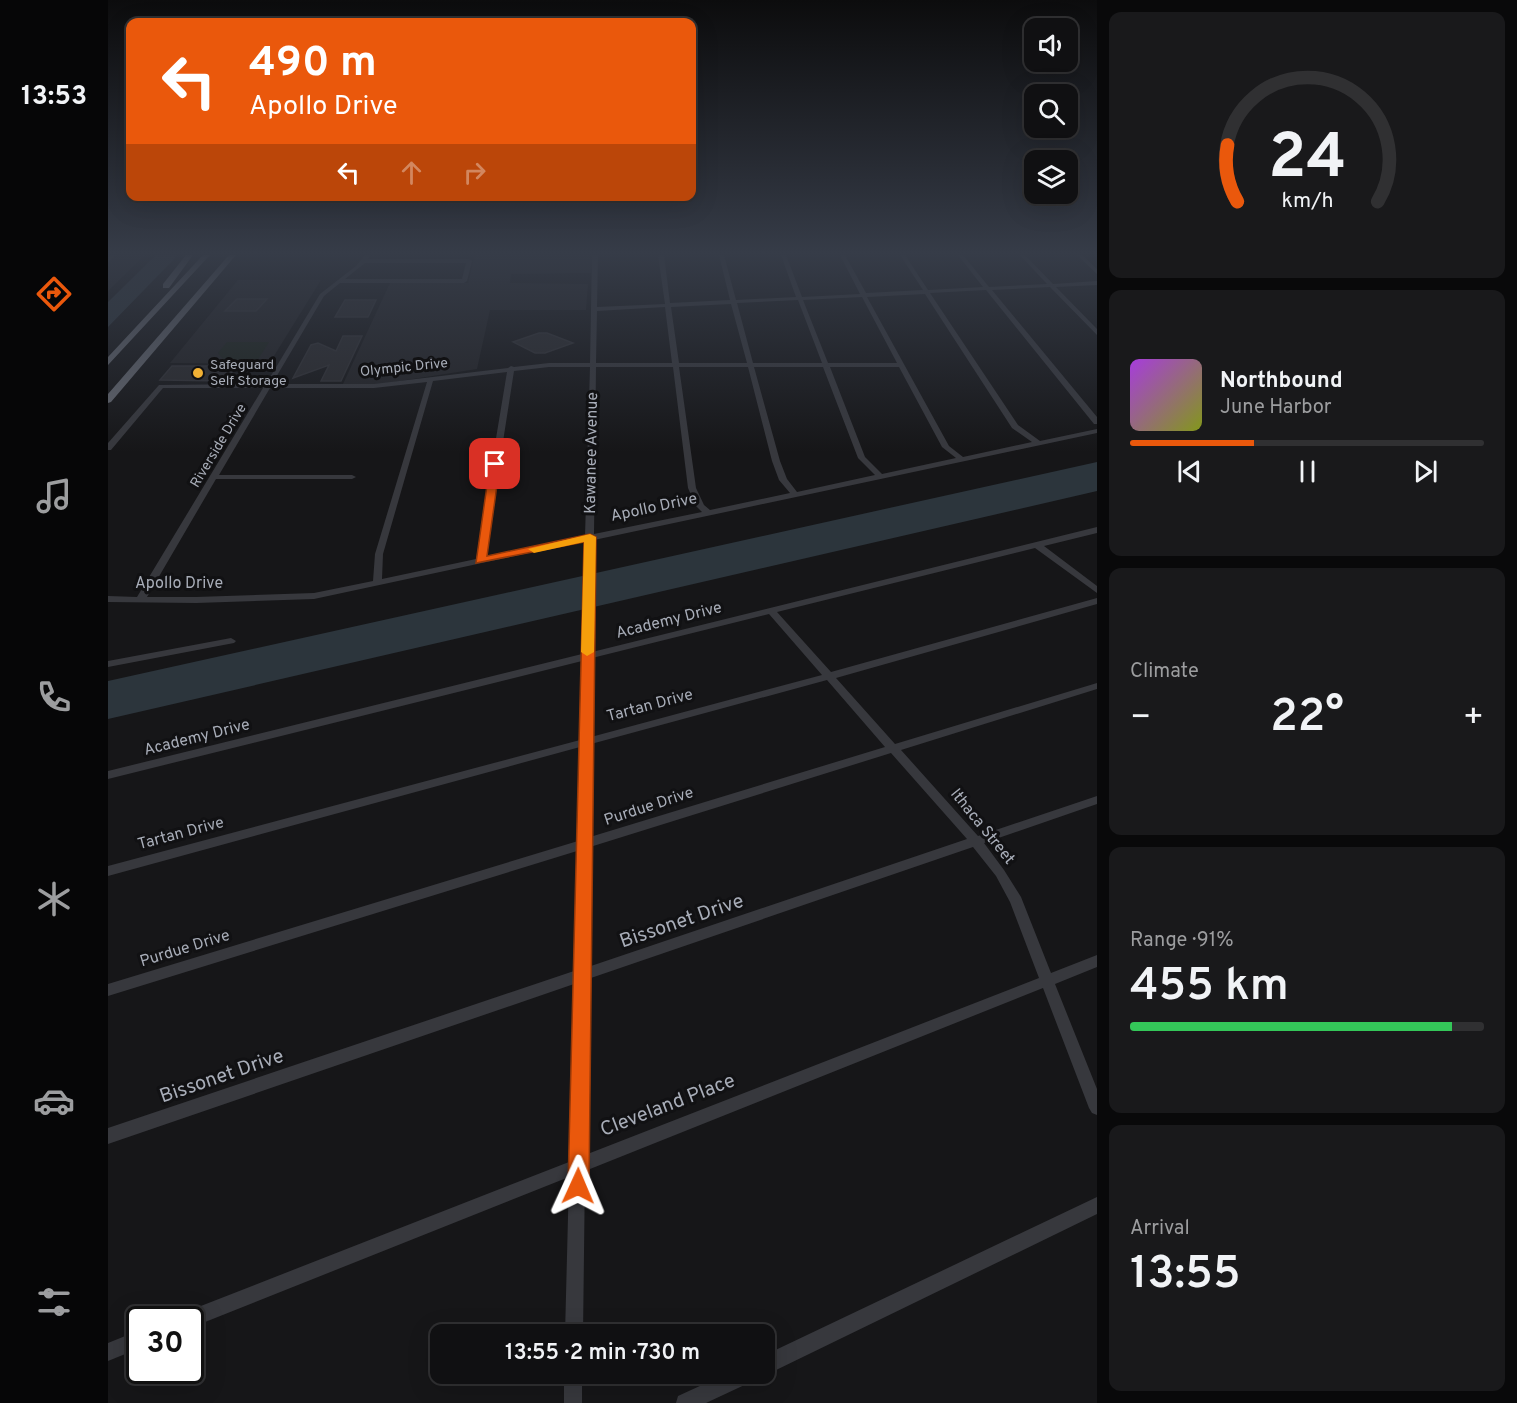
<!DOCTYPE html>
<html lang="en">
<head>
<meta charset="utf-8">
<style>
	:root { --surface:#101012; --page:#19191b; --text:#f1f3f6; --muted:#9c9d9f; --line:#303032; --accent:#ea580c }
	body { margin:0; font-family:Overpass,sans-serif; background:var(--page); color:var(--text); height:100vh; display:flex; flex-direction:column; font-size:22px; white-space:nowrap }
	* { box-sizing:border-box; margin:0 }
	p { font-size:20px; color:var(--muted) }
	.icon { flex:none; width:33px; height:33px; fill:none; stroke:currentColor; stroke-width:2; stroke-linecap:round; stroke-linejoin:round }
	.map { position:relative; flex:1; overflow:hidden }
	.panel { display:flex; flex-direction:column; gap:12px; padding:12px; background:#09090a; width:420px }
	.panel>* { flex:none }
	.top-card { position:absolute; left:18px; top:18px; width:570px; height:183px; border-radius:12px; box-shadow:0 6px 24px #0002,0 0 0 2px var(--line); background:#ea580c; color:#fff; overflow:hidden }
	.controls { position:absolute; left:916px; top:18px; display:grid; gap:12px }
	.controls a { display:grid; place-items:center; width:54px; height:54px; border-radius:12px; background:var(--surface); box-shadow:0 6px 24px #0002,0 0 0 2px var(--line); font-size:30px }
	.speed { position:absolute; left:18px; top:1306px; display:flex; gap:12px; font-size:30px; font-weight:700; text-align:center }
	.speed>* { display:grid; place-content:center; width:78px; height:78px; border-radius:50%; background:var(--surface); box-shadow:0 6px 24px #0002,0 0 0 2px var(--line); line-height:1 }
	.speed .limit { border:3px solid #111; border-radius:9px; background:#fff; color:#111 }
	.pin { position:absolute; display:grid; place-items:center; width:51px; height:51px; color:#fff; margin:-26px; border-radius:12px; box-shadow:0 3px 9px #0006 }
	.me { position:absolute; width:66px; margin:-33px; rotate:1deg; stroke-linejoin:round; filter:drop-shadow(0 0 4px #0008) }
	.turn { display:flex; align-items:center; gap:21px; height:126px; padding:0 24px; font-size:27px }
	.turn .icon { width:78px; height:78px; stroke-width:2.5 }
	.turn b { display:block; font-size:42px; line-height:51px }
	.lanes { display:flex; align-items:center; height:57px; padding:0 24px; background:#0003; justify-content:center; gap:30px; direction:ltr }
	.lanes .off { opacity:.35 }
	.big { font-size:45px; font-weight:600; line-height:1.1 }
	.panel .widget { flex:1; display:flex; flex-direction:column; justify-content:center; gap:9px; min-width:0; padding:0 21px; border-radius:12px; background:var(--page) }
	.panel .dial { align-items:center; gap:0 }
	.dial svg { height:156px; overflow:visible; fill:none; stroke:var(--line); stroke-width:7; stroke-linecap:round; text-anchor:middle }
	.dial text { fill:var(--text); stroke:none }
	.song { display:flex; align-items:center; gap:18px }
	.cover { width:72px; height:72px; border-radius:9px; background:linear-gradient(135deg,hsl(280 70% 55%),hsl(70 70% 35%)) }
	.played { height:6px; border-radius:3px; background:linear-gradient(90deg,var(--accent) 35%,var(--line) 35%) }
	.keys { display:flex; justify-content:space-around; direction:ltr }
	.heat { display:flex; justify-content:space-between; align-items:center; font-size:33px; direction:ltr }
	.charge { height:9px; border-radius:4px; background:linear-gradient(90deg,#34c759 91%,var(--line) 0) }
	.trip { position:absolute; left:322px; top:1324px; width:345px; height:60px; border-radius:12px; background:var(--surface); box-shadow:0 6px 24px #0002,0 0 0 2px var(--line); font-weight:600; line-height:60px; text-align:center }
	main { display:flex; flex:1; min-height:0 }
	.tabs { display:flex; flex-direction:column; width:108px; justify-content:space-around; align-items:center; background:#060607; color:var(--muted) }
	.tabs .icon { width:42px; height:42px }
	.tabs .active { color:var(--accent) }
	.tabs b { font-size:27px; color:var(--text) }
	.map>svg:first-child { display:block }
	.built { fill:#222225 }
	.green { fill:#1c231d }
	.water { fill:#2c353c }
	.building { fill:#29292c; stroke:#303034; stroke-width:1.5 }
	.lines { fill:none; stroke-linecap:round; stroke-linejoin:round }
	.minor { fill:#37383d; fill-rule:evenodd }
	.highway { fill:#63666e; fill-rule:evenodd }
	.route { fill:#ea580c; stroke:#983908; stroke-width:1.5 }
	.slow { fill:#f59e0b }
	.poi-dot { fill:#f2b134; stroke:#111113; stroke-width:2 }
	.labels { text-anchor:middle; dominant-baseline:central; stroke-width:6; stroke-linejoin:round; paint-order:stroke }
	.far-poi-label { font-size:14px; fill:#a8adb8; stroke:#111113; text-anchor:start }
	.far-street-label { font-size:14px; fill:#a8adb8; stroke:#111113 }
	.street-label { font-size:16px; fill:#a8adb8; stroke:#111113 }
	.near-street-label { font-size:20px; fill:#a8adb8; stroke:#111113 }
</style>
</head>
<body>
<main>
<nav class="tabs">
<b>13:53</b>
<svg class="icon active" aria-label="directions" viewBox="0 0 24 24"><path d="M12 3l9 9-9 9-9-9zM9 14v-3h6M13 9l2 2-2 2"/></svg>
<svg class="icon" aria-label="music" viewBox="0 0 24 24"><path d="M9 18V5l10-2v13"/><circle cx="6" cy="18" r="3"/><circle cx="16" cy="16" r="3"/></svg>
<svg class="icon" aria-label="phone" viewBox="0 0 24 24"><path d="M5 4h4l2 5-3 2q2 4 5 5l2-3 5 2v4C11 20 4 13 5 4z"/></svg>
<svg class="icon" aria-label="climate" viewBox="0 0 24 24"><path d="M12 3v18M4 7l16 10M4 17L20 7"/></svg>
<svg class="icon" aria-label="car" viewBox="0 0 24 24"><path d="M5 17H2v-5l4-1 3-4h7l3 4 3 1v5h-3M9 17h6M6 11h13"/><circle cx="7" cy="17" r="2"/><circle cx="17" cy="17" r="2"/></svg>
<svg class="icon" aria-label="filters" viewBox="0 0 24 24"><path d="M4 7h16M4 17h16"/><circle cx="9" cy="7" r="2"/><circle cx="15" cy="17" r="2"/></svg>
</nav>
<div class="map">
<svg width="989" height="1403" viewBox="0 0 989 1403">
	<rect width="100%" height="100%" fill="#161618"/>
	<path class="built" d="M 0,255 L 37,255 L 0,291 Z
		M 367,255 L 484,255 L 483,273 L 403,274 L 402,283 L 480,284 L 478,310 L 382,310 L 369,369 L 273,384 L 235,384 L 282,283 L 360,283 Z
		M 130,280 L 213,280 L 161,364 L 62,363 Z"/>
	<path class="green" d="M 119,342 L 161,342 L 149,361 L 115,359 L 110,353 Z"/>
	<path class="water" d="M 48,255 L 70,255 L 0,327 L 0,302 Z
		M 989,462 L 989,491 L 0,719 L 0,681 Z"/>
	<path class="building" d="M 129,299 L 159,299 L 148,311 L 117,311 Z
		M 237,300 L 268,300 L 260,317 L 227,317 Z
		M 431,333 L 439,333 L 465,343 L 437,353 L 427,353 L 405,342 Z
		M 235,336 L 254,336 L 233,381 L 213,381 L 221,365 L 185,378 L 203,345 L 210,343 L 228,351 Z
		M 64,366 L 128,366 L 118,381 L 52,380 Z"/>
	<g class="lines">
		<path class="minor" d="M 3,255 L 8,255 L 0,263 L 0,258 Z
			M 257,255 L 262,255 L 260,259 L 361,259 L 364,261 L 359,281 L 356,283 L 232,283 L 216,296 L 164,384 L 266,384 L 400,368 L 403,366 L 406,367 L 441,363 L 482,363 L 484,255 L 490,255 L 489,307 L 557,304 L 550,255 L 556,255 L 562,303 L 622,300 L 611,255 L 616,255 L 628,300 L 688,297 L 673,255 L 678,255 L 694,297 L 752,294 L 732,255 L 737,255 L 758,293 L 815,290 L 792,255 L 797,255 L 820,290 L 875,287 L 850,255 L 855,255 L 881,287 L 939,284 L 912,255 L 917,255 L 945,284 L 989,281 L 989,285 L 948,287 L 989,329 L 989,335 L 942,287 L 884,290 L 989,417 L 989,424 L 986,424 L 878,290 L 822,293 L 910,425 L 932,441 L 989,429 L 989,433 L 486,540 L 484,652 L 989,527 L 989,533 L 936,546 L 989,586 L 989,593 L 927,548 L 669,612 L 723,672 L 989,598 L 989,604 L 728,678 L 787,744 L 989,683 L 989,689 L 793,750 L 870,836 L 989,796 L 989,804 L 876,843 L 896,870 L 913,897 L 943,973 L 989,955 L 989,967 L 947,984 L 989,1089 L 989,1115 L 984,1113 L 981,1108 L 935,988 L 477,1171 L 475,1335 L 457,1335 L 461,1177 L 82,1328 L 82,1320 L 71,1320 L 74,1314 L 80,1311 L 461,1162 L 466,984 L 0,1144 L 0,1128 L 466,971 L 469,851 L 0,996 L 0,984 L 470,841 L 472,747 L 0,876 L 0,866 L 472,740 L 474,661 L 0,779 L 0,771 L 474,654 L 477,541 L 206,599 L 88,603 L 0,602 L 0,596 L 29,597 L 155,388 L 55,388 L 3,450 L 0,450 L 0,443 L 51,385 L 158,384 L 212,294 L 248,266 ZM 257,263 L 358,263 L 354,279 L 237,279 ZM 817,294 L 904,428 L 924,442 L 855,457 L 841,446 L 759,297 ZM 754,297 L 789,363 L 720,363 L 695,300 ZM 690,300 L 714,363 L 645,363 L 629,303 ZM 623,304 L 639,363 L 571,363 L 563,307 ZM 557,307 L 564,363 L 488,363 L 489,311 ZM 441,367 L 482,367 L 477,536 L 377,557 L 406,371 ZM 488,367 L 565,367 L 580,488 L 588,506 L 594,512 L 486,534 ZM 571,367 L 640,367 L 664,461 L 671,480 L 682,493 L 602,510 L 596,505 L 588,488 ZM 646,367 L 715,367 L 750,458 L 767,475 L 689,492 L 679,479 L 672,461 ZM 722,367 L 791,367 L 834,447 L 848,458 L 774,474 L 757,457 ZM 399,372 L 368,559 L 274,579 L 275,554 L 325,381 ZM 319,382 L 267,554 L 265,581 L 206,593 L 88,597 L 39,597 L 108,479 L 244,479 L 248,477 L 244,475 L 111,475 L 162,388 L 266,388 ZM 661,614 L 714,675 L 483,737 L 484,658 ZM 719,680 L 777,747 L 482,837 L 483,744 ZM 783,753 L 859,839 L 480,967 L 482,847 ZM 865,847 L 888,876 L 902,902 L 931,978 L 477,1155 L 480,979 Z
			M 969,255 L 974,255 L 989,269 L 989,274 Z
			M 123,638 L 128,641 L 126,643 L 0,667 L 0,661 Z
			M 989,1197 L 989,1214 L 664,1372 L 657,1374 L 657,1355 Z
			M 32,1330 L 32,1348 L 0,1361 L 0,1343 Z
			M 456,1374 L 474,1374 L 474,1403 L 456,1403 Z
			M 618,1374 L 647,1374 L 645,1381 L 598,1403 L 568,1403 L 570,1396 Z"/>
		<path class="highway" d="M 78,255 L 85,255 L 61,288 L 55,288 L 55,284 Z
			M 95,255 L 102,255 L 0,365 L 0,357 Z
			M 121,255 L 128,255 L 3,402 L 0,403 L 0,394 Z"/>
	</g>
	<linearGradient id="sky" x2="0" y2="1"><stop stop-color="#0c0c0d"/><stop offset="0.56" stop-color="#363c48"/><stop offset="1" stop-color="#363c48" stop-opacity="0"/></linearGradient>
	<rect width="989" height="452" fill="url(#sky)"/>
	<path class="route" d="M 387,461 L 392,464 L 379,556 L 482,534 L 488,537 L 481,1186 L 478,1194 L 470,1197 L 463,1194 L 460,1186 L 476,542 L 368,563 L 382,464 Z"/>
	<path class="slow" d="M 482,534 L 488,537 L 486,652 L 479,656 L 473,652 L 476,542 L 426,553 L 420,549 Z"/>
	<circle class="poi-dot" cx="90" cy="373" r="6"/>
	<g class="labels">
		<g class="far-poi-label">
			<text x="102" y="365">Safeguard<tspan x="102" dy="16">Self Storage</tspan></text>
		</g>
		<g class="far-street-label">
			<text transform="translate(296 368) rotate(-6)">Olympic Drive</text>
			<text transform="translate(111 446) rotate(-59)">Riverside Drive</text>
		</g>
		<g class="street-label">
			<text transform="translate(484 453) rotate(-89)">Kawanee Avenue</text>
			<text transform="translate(546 508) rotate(-12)">Apollo Drive</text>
			<text x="71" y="584">Apollo Drive</text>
			<text transform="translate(561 621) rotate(-14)">Academy Drive</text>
			<text transform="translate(542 706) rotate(-15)">Tartan Drive</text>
			<text transform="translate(89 738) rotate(-14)">Academy Drive</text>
			<text transform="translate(541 807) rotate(-18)">Purdue Drive</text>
			<text transform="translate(874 827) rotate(51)">Ithaca Street</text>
			<text transform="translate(73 834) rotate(-15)">Tartan Drive</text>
			<text transform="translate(77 949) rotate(-17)">Purdue Drive</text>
		</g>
		<g class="near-street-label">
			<text transform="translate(574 922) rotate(-19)">Bissonet Drive</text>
			<text transform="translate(114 1077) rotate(-19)">Bissonet Drive</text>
			<text transform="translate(560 1106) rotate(-21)">Cleveland Place</text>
		</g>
	</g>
</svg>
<div class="controls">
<a><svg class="icon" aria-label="sound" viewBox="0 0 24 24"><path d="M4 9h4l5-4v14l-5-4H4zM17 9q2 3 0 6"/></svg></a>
<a><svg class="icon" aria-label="search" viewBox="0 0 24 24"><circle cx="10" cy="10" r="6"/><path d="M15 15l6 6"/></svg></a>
<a><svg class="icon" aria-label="layers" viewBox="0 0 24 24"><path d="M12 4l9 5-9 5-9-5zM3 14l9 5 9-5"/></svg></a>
</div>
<div class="speed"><div class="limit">30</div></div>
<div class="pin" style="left:387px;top:464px;background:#d93025"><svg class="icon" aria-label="arrive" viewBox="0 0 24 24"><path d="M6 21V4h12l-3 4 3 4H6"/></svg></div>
<svg class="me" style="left:470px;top:1186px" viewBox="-20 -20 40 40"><path d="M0-17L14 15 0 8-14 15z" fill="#ea580c" stroke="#fff" stroke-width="4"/></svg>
<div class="trip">13:55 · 2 min · 730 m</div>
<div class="top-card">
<div class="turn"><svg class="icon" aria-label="left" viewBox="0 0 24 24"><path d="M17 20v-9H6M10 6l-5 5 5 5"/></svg><div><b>490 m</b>Apollo Drive</div></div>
<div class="lanes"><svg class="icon" aria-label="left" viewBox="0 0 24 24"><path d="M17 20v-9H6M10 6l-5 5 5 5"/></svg><svg class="icon off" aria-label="ahead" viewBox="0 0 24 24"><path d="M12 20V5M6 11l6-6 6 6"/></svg><svg class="icon off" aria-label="right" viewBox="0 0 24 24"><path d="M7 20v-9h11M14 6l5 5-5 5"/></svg></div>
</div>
</div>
<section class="panel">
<div class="widget dial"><svg viewBox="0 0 100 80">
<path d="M14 69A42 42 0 1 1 86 69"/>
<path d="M14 69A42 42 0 0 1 9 40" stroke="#ea580c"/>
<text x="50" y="56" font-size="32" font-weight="700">24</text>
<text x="50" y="72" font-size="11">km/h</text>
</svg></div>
<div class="widget">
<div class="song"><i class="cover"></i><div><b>Northbound</b><p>June Harbor</p></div></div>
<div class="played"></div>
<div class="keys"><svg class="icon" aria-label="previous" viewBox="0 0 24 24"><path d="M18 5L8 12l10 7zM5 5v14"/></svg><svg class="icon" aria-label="pause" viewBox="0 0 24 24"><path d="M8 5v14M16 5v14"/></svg><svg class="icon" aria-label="next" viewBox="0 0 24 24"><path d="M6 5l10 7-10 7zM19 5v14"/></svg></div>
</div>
<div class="widget"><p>Climate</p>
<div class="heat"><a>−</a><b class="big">22°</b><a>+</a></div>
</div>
<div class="widget"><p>Range · 91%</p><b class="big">455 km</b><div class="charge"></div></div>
<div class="widget"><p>Arrival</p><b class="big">13:55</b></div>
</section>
</main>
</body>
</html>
